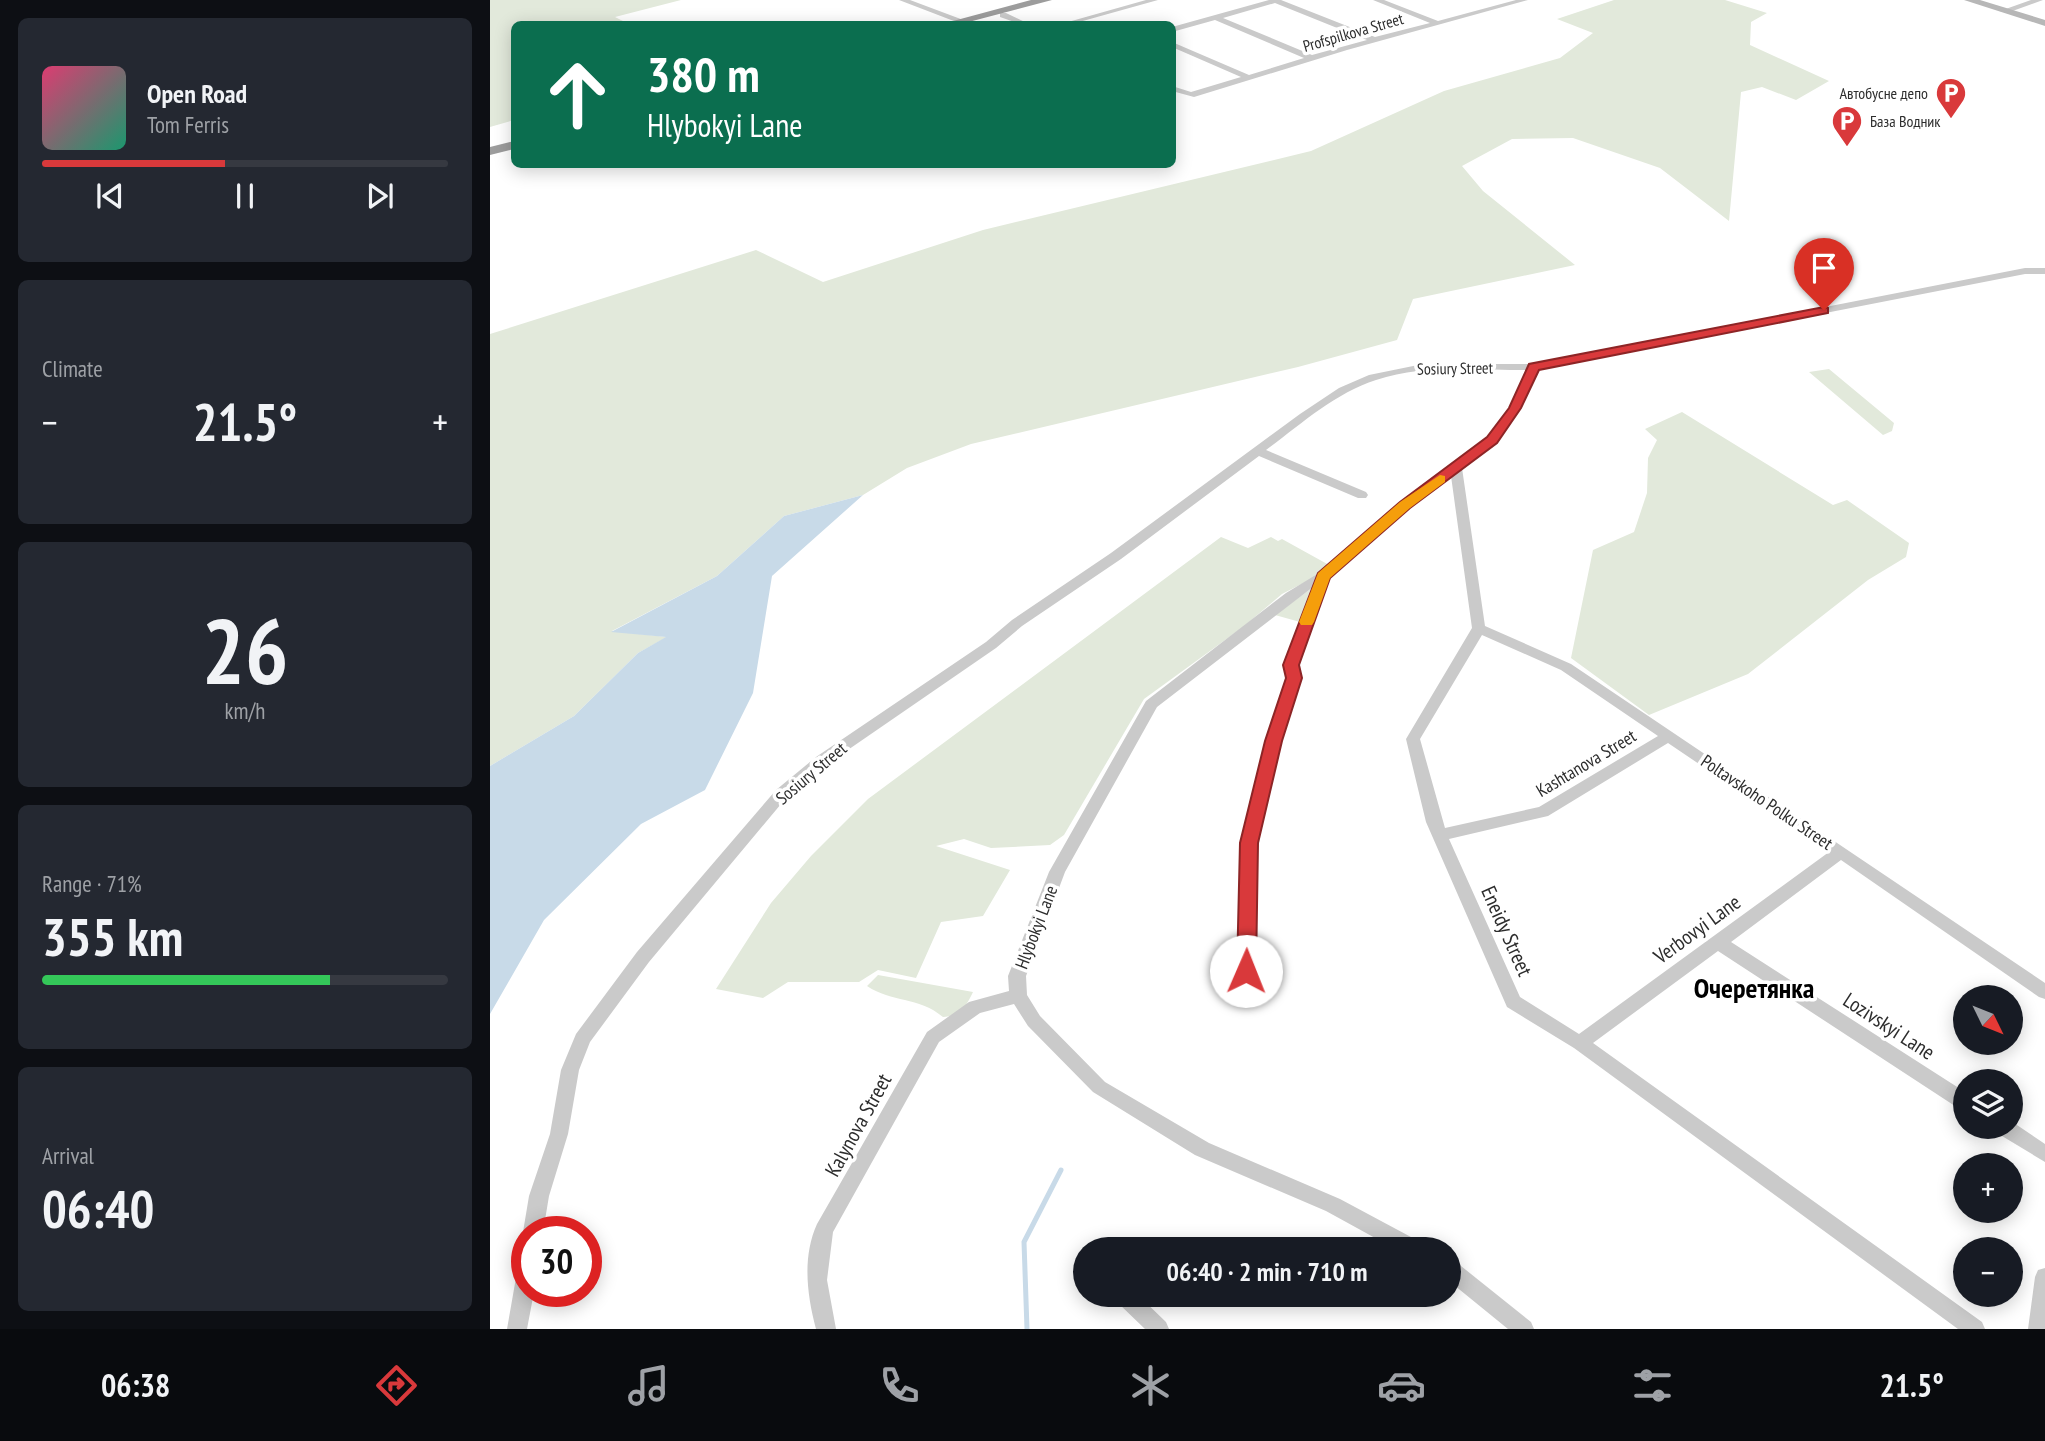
<!DOCTYPE html>
<html lang="en">
<head>
<meta charset="utf-8">
<style>
	:root { --surface:#171b24; --page:#242831; --text:#f1f3f6; --muted:#9ea1a6; --line:#363941; --accent:#d9393b }
	body { margin:0; font-family:"PT Sans Narrow",sans-serif; background:var(--page); color:var(--text); height:100vh; display:flex; flex-direction:column; font-size:26px; white-space:nowrap }
	* { box-sizing:border-box; margin:0 }
	p { font-size:23px; color:var(--muted) }
	.icon { flex:none; width:38px; height:38px; fill:none; stroke:currentColor; stroke-width:2; stroke-linecap:round; stroke-linejoin:round }
	.map { position:relative; flex:1; overflow:hidden }
	.drawer { display:flex; flex-direction:column; gap:18px; padding:18px; background:#0d0f14; width:490px }
	.drawer>* { flex:none }
	.guide { position:absolute; left:21px; top:21px; width:665px; height:147px; border-radius:10px; box-shadow:0 4px 18px #0003; background:#0b6e4f; color:#fff; overflow:hidden }
	.needle { width:46px; rotate:133deg }
	.controls { position:absolute; left:1463px; top:985px; display:grid; gap:14px }
	.controls a { display:grid; place-items:center; width:70px; height:70px; border-radius:50%; background:var(--surface); box-shadow:0 4px 18px #0003; font-size:35px }
	.speed { position:absolute; left:21px; top:1216px; display:flex; gap:14px; font-size:35px; font-weight:700; text-align:center }
	.speed>* { display:grid; place-content:center; width:91px; height:91px; border-radius:50%; background:var(--surface); box-shadow:0 4px 18px #0003; line-height:1 }
	.speed .limit { border:10px solid #d22; background:#fff; color:#111 }
	.pin { position:absolute; display:grid; place-items:center; width:60px; height:60px; color:#fff; margin:-72px -30px; border-radius:50% 50% 50% 0; rotate:-45deg; box-shadow:0 0 7px #0007 }
	.pin .icon { rotate:45deg }
	.me { position:absolute; width:77px; margin:-38px; rotate:1deg; stroke-linejoin:round; filter:drop-shadow(0 0 5px #0008) }
	.turn { display:flex; align-items:center; gap:24px; height:147px; padding:0 21px; font-size:32px }
	.turn .icon { width:91px; height:91px; stroke-width:2.5 }
	.turn b { display:block; font-size:49px; line-height:60px }
	.big { font-size:52px; font-weight:700; line-height:1.1 }
	.drawer .tile { flex:1; display:flex; flex-direction:column; justify-content:center; gap:10px; min-width:0; padding:0 24px; border-radius:10px; background:var(--page) }
	.drawer .dial { align-items:center; gap:0 }
	.dial b { font-size:91px; line-height:1 }
	.song { display:flex; align-items:center; gap:21px }
	.cover { width:84px; height:84px; border-radius:10px; background:linear-gradient(135deg,hsl(340 70% 55%),hsl(160 70% 35%)) }
	.played { height:7px; border-radius:4px; background:linear-gradient(90deg,var(--accent) 45%,var(--line) 45%) }
	.keys { display:flex; justify-content:space-around; direction:ltr }
	.heat { display:flex; justify-content:space-between; align-items:center; font-size:38px; direction:ltr }
	.charge { height:10px; border-radius:5px; background:linear-gradient(90deg,#34c759 71%,var(--line) 0) }
	.trip { position:absolute; left:583px; top:1237px; width:388px; height:70px; border-radius:35px; background:var(--surface); box-shadow:0 4px 18px #0003; font-weight:700; line-height:70px; text-align:center }
	.tab-bar { display:flex; height:112px; justify-content:space-around; align-items:center; background:#090b0e; color:var(--muted) }
	.tab-bar .icon { width:49px; height:49px }
	.tab-bar .selected { color:var(--accent) }
	.tab-bar b { font-size:32px; color:var(--text) }
	main { display:flex; flex:1; min-height:0 }
	.map>svg:first-child { display:block }
	.green { fill:#e2e9db }
	.water { fill:#c8dae8 }
	.lines { fill:none; stroke-linecap:round; stroke-linejoin:round }
	.stream { stroke:#c8dae8; stroke-width:5 }
	.minor { fill:#cacaca; fill-rule:evenodd }
	.secondary { fill:#b7b7b7; fill-rule:evenodd }
	.trunk { fill:#9c9c9c; fill-rule:evenodd }
	.route { fill:#d9393b; stroke:#8d2526; stroke-width:2 }
	.slow { fill:#f59e0b }
	.labels { text-anchor:middle; dominant-baseline:central; stroke-width:7; stroke-linejoin:round; paint-order:stroke }
	.far-street-label { font-size:16px; fill:#2d2d2d; stroke:#fff }
	.far-poi-label { font-size:16px; fill:#2d2d2d; stroke:#fff; text-anchor:end }
	.street-label { font-size:18px; fill:#2d2d2d; stroke:#fff }
	.near-street-label { font-size:21px; fill:#2d2d2d; stroke:#fff }
	.near-district-label { font-size:28px; font-weight:bold; fill:#000; stroke:#fff }
</style>
</head>
<body>
<main>
<section class="drawer">
<div class="tile">
<div class="song"><i class="cover"></i><div><b>Open Road</b><p>Tom Ferris</p></div></div>
<div class="played"></div>
<div class="keys"><svg class="icon" aria-label="previous" viewBox="0 0 24 24"><path d="M18 5L8 12l10 7zM5 5v14"/></svg><svg class="icon" aria-label="pause" viewBox="0 0 24 24"><path d="M8 5v14M16 5v14"/></svg><svg class="icon" aria-label="next" viewBox="0 0 24 24"><path d="M6 5l10 7-10 7zM19 5v14"/></svg></div>
</div>
<div class="tile"><p>Climate</p>
<div class="heat"><a>−</a><b class="big">21.5°</b><a>+</a></div>
</div>
<div class="tile dial"><b>26</b><p>km/h</p></div>
<div class="tile"><p>Range · 71%</p><b class="big">355 km</b><div class="charge"></div></div>
<div class="tile"><p>Arrival</p><b class="big">06:40</b></div>
</section>
<div class="map">
<svg width="1555" height="1329" viewBox="0 0 1555 1329">
	<rect width="100%" height="100%" fill="#fff"/>
	<path class="green" d="M 0,0 L 191,0 L 125,17 L 139,24 L 24,24 L 24,120 L 0,127 Z
		M 1124,0 L 1235,0 L 1277,13 L 1261,22 L 1260,45 L 1339,81 L 1306,100 L 1272,87 L 1251,92 L 1239,221 L 1170,168 L 1083,138 L 1022,139 L 972,166 L 993,191 L 1085,265 L 923,299 L 907,340 L 808,367 L 481,444 L 417,468 L 373,495 L 294,516 L 227,576 L 122,631 L 177,637 L 148,653 L 84,716 L 0,766 L 0,334 L 266,250 L 333,282 L 493,230 L 821,151 L 954,91 L 1070,58 L 1103,33 L 1067,19 Z
		M 1339,369 L 1404,423 L 1402,431 L 1393,435 L 1319,372 Z
		M 1192,412 L 1343,505 L 1357,500 L 1419,543 L 1416,557 L 1378,580 L 1258,674 L 1159,715 L 1081,658 L 1103,550 L 1144,532 L 1157,493 L 1158,458 L 1167,440 L 1155,429 Z
		M 731,537 L 758,548 L 781,537 L 788,541 L 792,539 L 839,565 L 827,576 L 792,594 L 753,627 L 654,699 L 574,835 L 560,845 L 501,848 L 474,839 L 446,846 L 520,870 L 493,916 L 451,922 L 426,978 L 388,970 L 369,982 L 298,982 L 273,998 L 226,989 L 281,903 L 321,856 L 378,799 Z
		M 826,585 L 810,622 L 785,615 Z
		M 388,975 L 483,992 C 476,1007 470,1016 453,1017 C 428,996 402,1003 377,986 Z"/>
	<path class="water" d="M 373,495 L 282,576 L 263,693 L 215,790 L 151,824 L 54,920 L 0,1014 L 0,766 L 84,716 L 148,653 L 176,637 L 121,632 L 227,576 L 294,516 Z"/>
	<g class="lines">
		<path class="stream" d="M 537,1329 L 534,1242 L 571,1170"/>
		<path class="minor" d="M 409,0 L 420,0 L 476,21 L 469,23 Z
			M 656,0 L 668,0 L 582,24 L 571,24 Z
			M 779,0 L 791,0 L 885,37 L 940,23 L 883,0 L 894,0 L 948,21 L 1026,0 L 1038,0 L 857,50 L 704,97 L 682,91 L 682,86 L 701,92 L 751,77 L 682,47 L 682,42 L 759,75 L 814,58 L 725,20 L 682,32 L 682,27 ZM 785,3 L 877,40 L 822,55 L 733,18 Z
			M 1541,0 L 1553,0 L 1517,13 L 1510,11 Z
			M 510,13 L 516,13 L 539,24 L 530,24 L 510,17 Z
			M 1535,268 L 1555,268 L 1555,274 L 1535,274 L 1048,369 L 1031,408 L 1006,442 L 972,468 L 995,626 L 1081,664 L 1555,983 L 1555,999 L 1549,997 L 1351,860 L 1241,942 L 1475,1092 L 1475,1110 L 1468,1108 L 1228,951 L 1103,1043 L 1492,1322 L 1495,1329 L 1468,1329 L 1084,1048 L 1017,1007 L 936,822 L 916,739 L 982,628 L 961,476 L 919,508 L 840,578 L 808,665 L 811,678 L 791,741 L 767,843 L 765,971 L 762,976 L 756,978 L 750,976 L 747,971 L 751,843 L 777,741 L 797,678 L 794,665 L 823,587 L 667,707 L 575,872 L 536,976 L 537,995 L 550,1016 L 615,1082 L 719,1143 L 850,1199 L 934,1244 L 937,1250 L 907,1250 L 836,1211 L 705,1155 L 603,1092 L 538,1026 L 524,1004 L 490,1013 L 449,1042 L 343,1232 L 337,1280 L 346,1329 L 326,1329 C 317,1295 312,1257 327,1224 L 437,1032 L 479,1002 L 519,991 L 518,976 L 559,872 L 656,701 L 796,593 L 829,573 L 911,502 L 998,438 L 1019,408 L 1037,370 C 987,370 933,364 886,380 C 845,393 810,425 776,450 L 876,492 L 878,495 L 876,498 L 868,498 L 769,456 L 631,559 L 532,626 L 506,648 L 336,765 L 296,798 L 159,962 L 100,1042 L 89,1070 L 78,1134 L 59,1196 L 53,1232 L 37,1232 L 36,1238 L 33,1232 L 39,1196 L 60,1134 L 71,1070 L 86,1034 L 147,952 L 286,790 L 326,757 L 496,642 L 522,620 L 621,553 L 810,414 L 849,388 L 879,375 L 933,364 L 1044,364 ZM 992,635 L 1071,670 L 1168,736 L 1049,807 L 955,828 L 930,739 ZM 1178,743 L 1339,852 L 1089,1034 L 1030,997 L 959,839 L 1058,816 Z
			M 1521,1121 L 1555,1144 L 1555,1162 L 1507,1133 L 1505,1127 L 1521,1127 Z
			M 959,1260 L 966,1262 L 1041,1322 L 1044,1329 L 1018,1329 L 959,1281 Z
			M 37,1263 L 37,1292 L 44,1292 L 37,1329 L 17,1329 L 27,1272 L 30,1265 Z
			M 1555,1268 L 1555,1329 L 1538,1329 L 1545,1277 L 1548,1270 Z
			M 624,1295 L 648,1295 L 676,1322 L 679,1329 L 655,1329 L 627,1302 Z"/>
		<path class="secondary" d="M 1474,0 L 1490,0 L 1555,20 L 1555,26 Z"/>
		<path class="trunk" d="M 541,0 L 562,0 L 471,24 L 452,24 Z
			M 24,141 L 24,149 L 0,155 L 0,147 Z"/>
	</g>
	<path class="route" d="M 1334,307 L 1338,308 L 1338,313 L 1049,370 L 1031,408 L 1007,443 L 920,508 L 840,578 L 809,665 L 812,678 L 792,741 L 768,843 L 766,971 L 763,976 L 756,978 L 749,976 L 747,971 L 750,843 L 775,741 L 796,678 L 793,665 L 828,573 L 910,502 L 997,437 L 1019,408 L 1039,364 Z"/>
	<path class="slow" d="M 950,475 L 955,476 L 955,482 L 920,508 L 840,578 L 824,622 L 822,625 L 811,625 L 809,622 L 828,573 L 910,502 Z"/>
	<defs>
		<g id="parking-pin" transform="scale(1.575)"><path d="M0 17L-7.5 6A9.5 9.5 0 1 1 7.5 6Z" fill="#d9393b" stroke="#fff"/><path d="M-3.5-5.5H1a3.5 3.5 0 0 1 0 7H-1V5.5H-3.5ZM-1-3.4V-.6H.8a1.4 1.4 0 0 0 0-2.8Z" fill="#fff"/></g>
	</defs>
	<g fill-rule="evenodd">
		<use href="#parking-pin" x="1461" y="93"/>
		<use href="#parking-pin" x="1357" y="121"/>
	</g>
	<g class="labels">
		<g class="far-street-label">
			<text transform="translate(863 32) rotate(-16)">Profspilkova Street</text>
			<text transform="translate(965 368) rotate(-1)">Sosiury Street</text>
		</g>
		<g class="far-poi-label">
			<text x="1438" y="93">Автобусне депо</text>
			<text x="1380" y="121" text-anchor="start">База Водник</text>
		</g>
		<g class="street-label">
			<text transform="translate(1096 763) rotate(-31)">Kashtanova Street</text>
			<text transform="translate(321 773) rotate(-40)">Sosiury Street</text>
			<text transform="translate(1277 802) rotate(34)">Poltavskoho Polku Street</text>
			<text transform="translate(546 927) rotate(-69)">Hlybokyi Lane</text>
		</g>
		<g class="near-street-label">
			<text transform="translate(1207 929) rotate(-36)">Verbovyi Lane</text>
			<text transform="translate(1017 931) rotate(66)">Eneidy Street</text>
			<text transform="translate(1399 1026) rotate(33)">Lozivskyi Lane</text>
			<text transform="translate(368 1125) rotate(-61)">Kalynova Street</text>
		</g>
		<g class="near-district-label">
			<text x="1264" y="987">Очеретянка</text>
		</g>
	</g>
</svg>
<div class="controls">
<a><svg class="needle" viewBox="-14 -14 28 28"><path d="M0-13l5 13h-10z" fill="#e53935"/><path d="M0 13l5-13h-10z" fill="#9ea1a6"/></svg></a>
<a><svg class="icon" aria-label="layers" viewBox="0 0 24 24"><path d="M12 4l9 5-9 5-9-5zM3 14l9 5 9-5"/></svg></a>
<a>+</a>
<a>−</a>
</div>
<div class="speed"><div class="limit">30</div></div>
<div class="pin" style="left:1334px;top:310px;background:#d93025"><svg class="icon" aria-label="arrive" viewBox="0 0 24 24"><path d="M6 21V4h12l-3 4 3 4H6"/></svg></div>
<svg class="me" style="left:756px;top:971px" viewBox="-20 -20 40 40"><circle r="19" fill="#fff"/><path d="M0-13L10 11 0 6-10 11z" fill="#d9393b"/></svg>
<div class="trip">06:40 · 2 min · 710 m</div>
<div class="guide">
<div class="turn"><svg class="icon" aria-label="ahead" viewBox="0 0 24 24"><path d="M12 20V5M6 11l6-6 6 6"/></svg><div><b>380 m</b>Hlybokyi Lane</div></div>
</div>
</div>
</main>
<nav class="tab-bar">
<b>06:38</b>
<svg class="icon selected" aria-label="directions" viewBox="0 0 24 24"><path d="M12 3l9 9-9 9-9-9zM9 14v-3h6M13 9l2 2-2 2"/></svg>
<svg class="icon" aria-label="music" viewBox="0 0 24 24"><path d="M9 18V5l10-2v13"/><circle cx="6" cy="18" r="3"/><circle cx="16" cy="16" r="3"/></svg>
<svg class="icon" aria-label="phone" viewBox="0 0 24 24"><path d="M5 4h4l2 5-3 2q2 4 5 5l2-3 5 2v4C11 20 4 13 5 4z"/></svg>
<svg class="icon" aria-label="climate" viewBox="0 0 24 24"><path d="M12 3v18M4 7l16 10M4 17L20 7"/></svg>
<svg class="icon" aria-label="car" viewBox="0 0 24 24"><path d="M5 17H2v-5l4-1 3-4h7l3 4 3 1v5h-3M9 17h6M6 11h13"/><circle cx="7" cy="17" r="2"/><circle cx="17" cy="17" r="2"/></svg>
<svg class="icon" aria-label="filters" viewBox="0 0 24 24"><path d="M4 7h16M4 17h16"/><circle cx="9" cy="7" r="2"/><circle cx="15" cy="17" r="2"/></svg>
<b>21.5°</b>
</nav>
</body>
</html>
